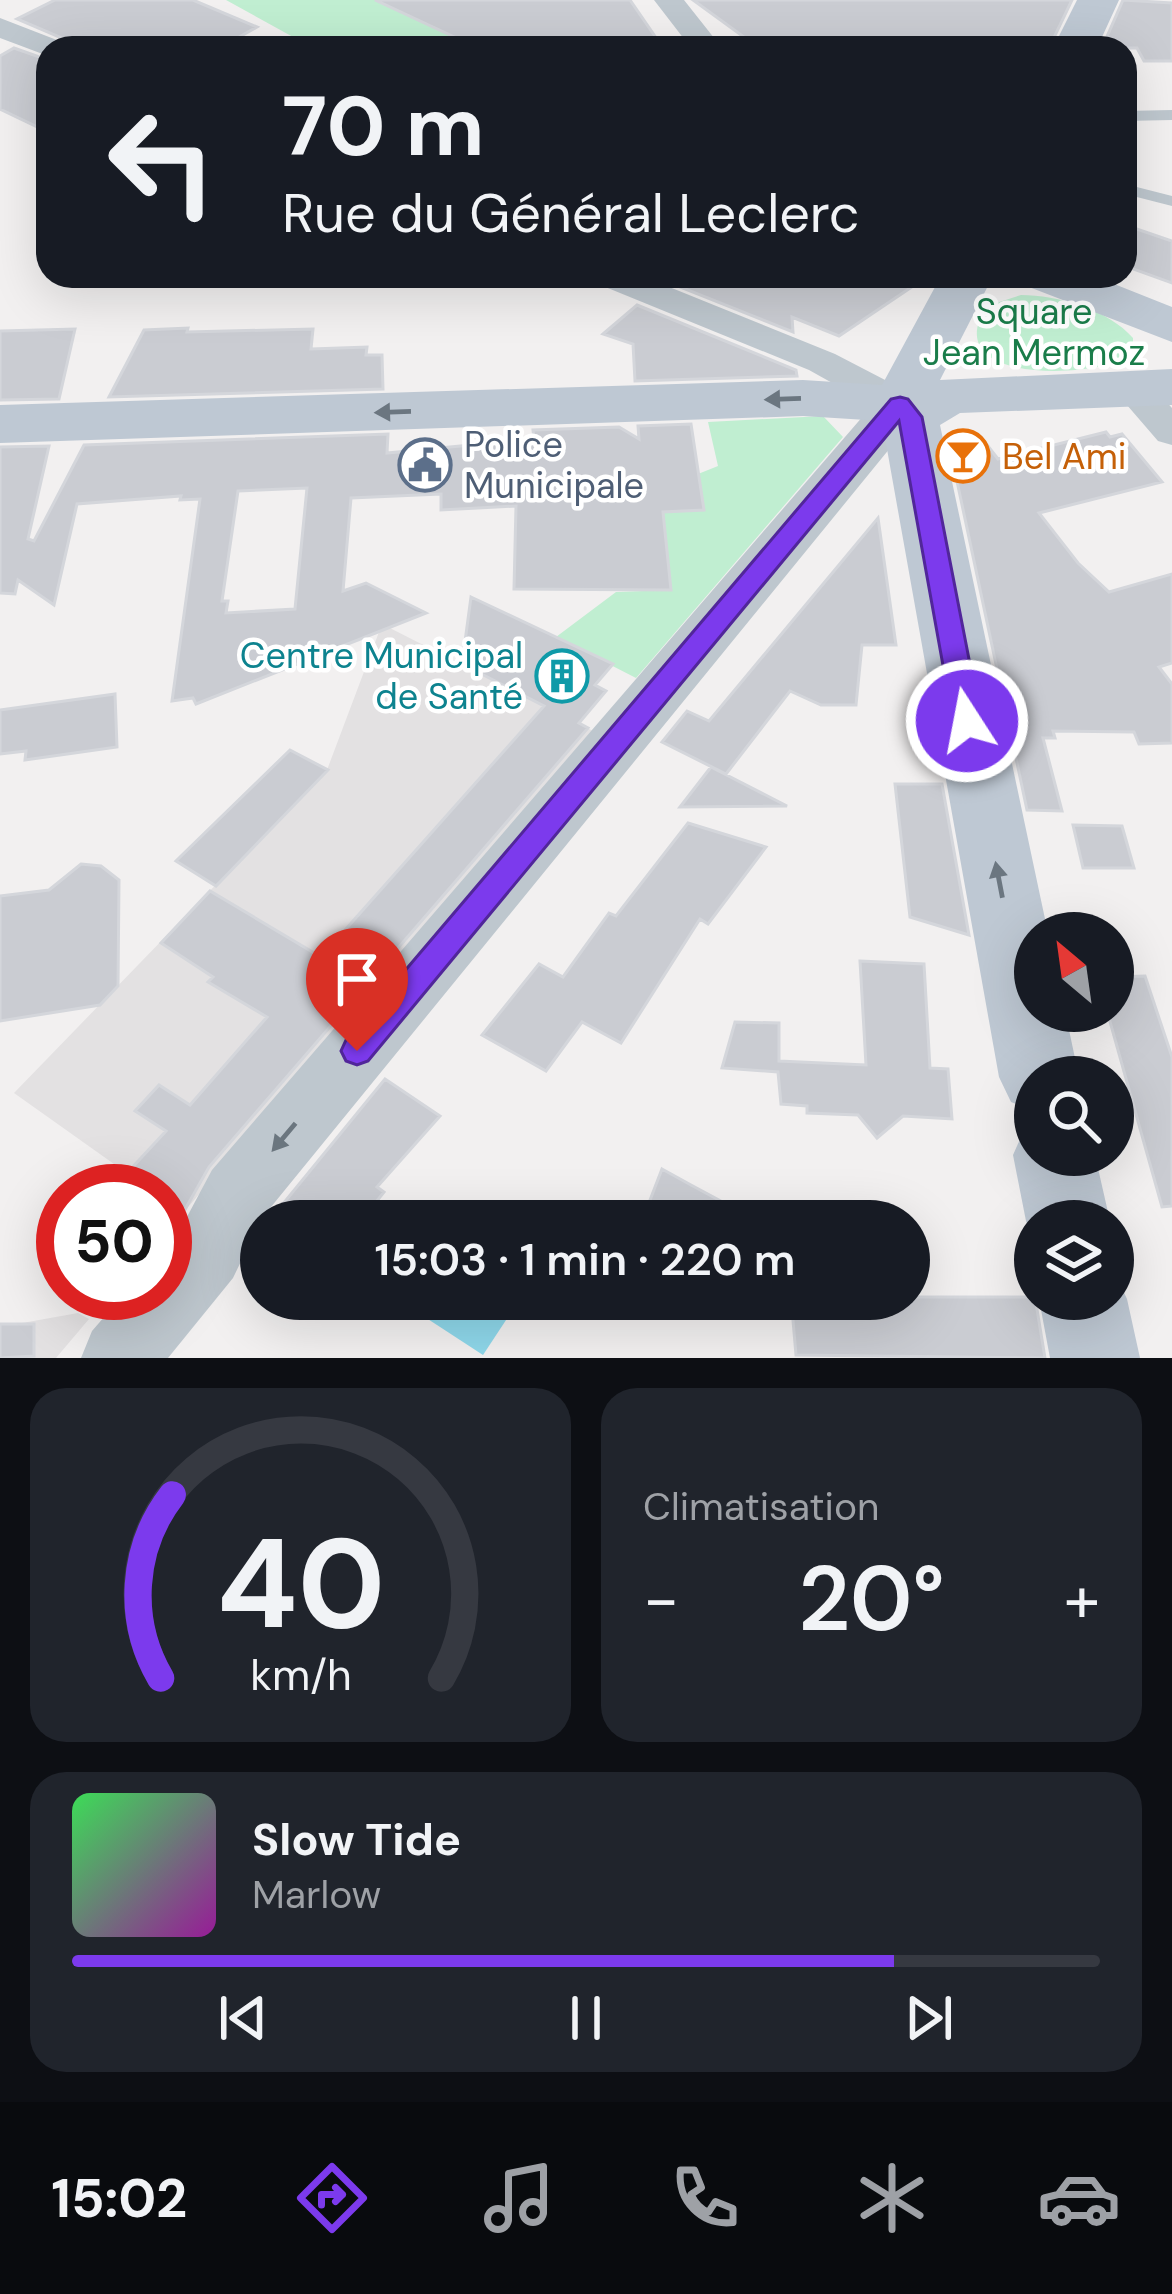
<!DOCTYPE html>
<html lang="fr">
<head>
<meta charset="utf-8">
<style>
	:root { --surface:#171b24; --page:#20242c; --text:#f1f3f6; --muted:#9ea1a6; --line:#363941; --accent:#7c3aed }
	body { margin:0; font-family:"DM Sans",sans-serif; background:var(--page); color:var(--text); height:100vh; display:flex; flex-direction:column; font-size:45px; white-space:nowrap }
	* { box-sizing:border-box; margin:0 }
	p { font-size:39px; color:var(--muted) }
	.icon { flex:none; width:66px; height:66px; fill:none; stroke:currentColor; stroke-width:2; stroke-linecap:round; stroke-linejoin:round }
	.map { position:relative; height:1358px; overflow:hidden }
	.sheet { display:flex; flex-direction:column; gap:30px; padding:30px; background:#0d0f14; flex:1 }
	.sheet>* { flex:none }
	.banner { position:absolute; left:36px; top:36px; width:1101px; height:252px; border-radius:36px; box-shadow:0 12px 48px #0002; background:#171b24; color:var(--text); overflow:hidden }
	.needle { width:78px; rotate:331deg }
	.tools { position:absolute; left:1014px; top:912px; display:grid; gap:24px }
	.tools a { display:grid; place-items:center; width:120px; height:120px; border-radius:50%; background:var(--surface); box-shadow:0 12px 48px #0002; font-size:60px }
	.speed { position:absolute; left:36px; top:1164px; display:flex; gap:24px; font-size:60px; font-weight:700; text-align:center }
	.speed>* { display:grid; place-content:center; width:156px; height:156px; border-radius:50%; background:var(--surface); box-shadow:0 12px 48px #0002; line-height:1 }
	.speed .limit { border:18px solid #d22; background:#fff; color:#111 }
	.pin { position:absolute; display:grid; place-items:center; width:102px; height:102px; color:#fff; margin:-123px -51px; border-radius:50% 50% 50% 0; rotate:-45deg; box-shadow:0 0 12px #0007 }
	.pin .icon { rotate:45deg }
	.me { position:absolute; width:132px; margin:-66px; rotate:349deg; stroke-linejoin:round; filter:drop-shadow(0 0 9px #0008) }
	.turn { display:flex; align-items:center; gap:42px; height:252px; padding:0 48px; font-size:54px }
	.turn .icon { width:156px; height:156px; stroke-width:2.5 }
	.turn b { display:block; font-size:84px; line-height:102px }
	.big { font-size:90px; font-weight:600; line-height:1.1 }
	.sheet .tile { flex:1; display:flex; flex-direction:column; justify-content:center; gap:18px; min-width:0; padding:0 42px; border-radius:36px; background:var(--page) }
	.sheet .dial { align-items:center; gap:0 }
	.dial svg { height:312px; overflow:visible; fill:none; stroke:var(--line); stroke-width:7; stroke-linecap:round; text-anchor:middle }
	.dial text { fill:var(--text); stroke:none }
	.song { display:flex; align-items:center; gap:36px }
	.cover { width:144px; height:144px; border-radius:18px; background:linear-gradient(135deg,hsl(130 70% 55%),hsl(300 70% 35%)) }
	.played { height:12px; border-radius:6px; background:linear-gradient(90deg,var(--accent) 80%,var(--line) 80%) }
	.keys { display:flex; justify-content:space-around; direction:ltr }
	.heat { display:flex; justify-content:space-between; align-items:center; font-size:66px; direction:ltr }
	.sheet .tiles { flex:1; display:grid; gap:30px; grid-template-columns:1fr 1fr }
	.tile:last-child { grid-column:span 2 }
	.trip { position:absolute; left:240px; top:1200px; width:690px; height:120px; border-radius:60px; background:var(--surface); box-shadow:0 12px 48px #0002; font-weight:600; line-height:120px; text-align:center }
	.tab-bar { display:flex; height:192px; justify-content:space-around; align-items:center; background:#090b0e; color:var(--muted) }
	.tab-bar .icon { width:84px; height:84px }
	.tab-bar .current { color:var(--accent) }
	.tab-bar b { font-size:54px; color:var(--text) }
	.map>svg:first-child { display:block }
	.education { fill:#e3e1e2 }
	.green { fill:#c0eed1 }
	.water { fill:#8ed7ea }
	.building { fill:#caccd2; stroke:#d4d6db; stroke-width:3; fill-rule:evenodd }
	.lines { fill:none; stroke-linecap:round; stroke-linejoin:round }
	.service { fill:#bec7ce; fill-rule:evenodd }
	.minor { fill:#bec7ce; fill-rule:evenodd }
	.tertiary { fill:#bec7ce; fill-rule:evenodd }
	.secondary { fill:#bec8d3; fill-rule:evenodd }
	.oneway { fill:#6b7680 }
	.oneway2 { fill:#6b767f }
	.route { fill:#7c3aed; stroke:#51269a; stroke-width:3 }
	.labels { text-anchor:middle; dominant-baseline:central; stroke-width:9; stroke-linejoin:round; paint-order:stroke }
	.park-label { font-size:36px; fill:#1a7d4a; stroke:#fff }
	.service-label { font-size:36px; fill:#4e5e75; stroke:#fff; text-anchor:start }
	.food-label { font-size:36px; fill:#c56008; stroke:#fff; text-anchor:start }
	.culture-label { font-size:36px; fill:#0d838f; stroke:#fff; text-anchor:end }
</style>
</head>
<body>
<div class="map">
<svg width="1172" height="1358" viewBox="0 0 1172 1358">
	<rect width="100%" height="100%" fill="#f2f0f0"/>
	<path class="education" d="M 382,624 L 595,732 L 183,1213 L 165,1201 L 165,1191 L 152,1191 L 14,1093 L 327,770 Z
		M 78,1313 L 89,1319 L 56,1358 L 0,1358 L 0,1327 Z"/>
	<path class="green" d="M 226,0 L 375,0 L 478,48 L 313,48 Z
		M 1021,295 C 1057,295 1109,310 1133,338 L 1133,355 C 1097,379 935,385 987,306 Z
		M 823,416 L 843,437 L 636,678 L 556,637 L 616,592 L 671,590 L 653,512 L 704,510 L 698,474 L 718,466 L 708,422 Z"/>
	<path class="water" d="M 422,1299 L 487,1299 L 510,1314 L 483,1355 L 414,1310 Z"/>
	<path class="building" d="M 55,0 L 193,0 L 257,27 L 220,48 L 85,48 L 17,19 Z
		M 375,0 L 630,0 L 663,48 L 478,48 Z
		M 693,0 L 1072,0 L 1049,48 L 759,48 Z
		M 1123,0 L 1172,3 L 1172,61 L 1144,61 L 1137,48 L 1102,48 Z
		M 14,48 L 48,60 L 48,132 L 0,109 L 0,56 Z
		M 1125,225 L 1172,241 L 1172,283 L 1125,266 Z
		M 670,276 L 928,276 L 839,336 L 792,317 L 793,332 L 665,281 Z
		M 637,305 L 796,370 L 797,376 L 635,381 L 633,344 L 603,334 Z
		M 188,328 L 187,332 L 313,329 L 311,349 L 367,347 L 366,355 L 382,355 L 383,389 L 109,397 L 144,330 Z
		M 75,329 L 59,399 L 0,400 L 0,331 Z
		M 691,424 L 704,510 L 663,512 L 671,590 L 514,589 L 516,506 L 441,510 L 441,494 L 351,498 L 343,591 L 366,583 L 426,613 L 196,704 L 193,698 L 172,701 L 200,499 L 180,500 L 181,496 L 77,504 L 54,605 L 18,580 L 15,594 L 0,593 L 0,447 L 49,446 L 28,539 L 34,541 L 84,445 L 388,434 L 387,453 L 534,439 L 533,430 L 619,427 L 639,439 L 638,426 ZM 307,488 L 295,609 L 226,613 L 228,601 L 222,601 L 238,491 Z
		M 1106,432 L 1110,437 L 1122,434 L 1162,482 L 1039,513 L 1078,563 L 1109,592 L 1172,574 L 1172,663 L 1159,667 L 1172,684 L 1172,743 L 1139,744 L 1134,732 L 1053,731 L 1055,738 L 1043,738 L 1062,811 L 1027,810 L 948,439 L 981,437 L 998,459 Z
		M 878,518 L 896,645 L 862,645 L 856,705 L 821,705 L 790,691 L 726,774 L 662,742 L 687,711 L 709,721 Z
		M 471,597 L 613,664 L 595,685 L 606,691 L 579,723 L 588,728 L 209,1167 L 183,1213 L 165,1200 L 165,1191 L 152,1191 L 127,1173 L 166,1131 L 135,1111 L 159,1085 L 190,1105 L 267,1017 L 208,982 L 213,977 L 161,943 L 210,891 L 321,957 L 544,706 L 462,664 Z
		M 115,694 L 117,747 L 25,760 L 26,751 L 0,754 L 0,710 Z
		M 290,750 L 328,770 L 216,886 L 176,861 Z
		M 711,767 L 787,806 L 680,807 Z
		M 895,784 L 942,784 L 969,935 L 910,917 Z
		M 688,823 L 766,847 L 708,924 L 700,919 L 621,1043 L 582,1022 L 546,1071 L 482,1035 L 539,964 L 563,977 L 609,913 L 616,916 Z
		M 1073,825 L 1122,826 L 1134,868 L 1083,868 Z
		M 81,864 L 101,866 L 119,880 L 118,986 L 100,1005 L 0,1021 L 0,896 L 49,890 Z
		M 860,961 L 924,964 L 930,1068 L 948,1069 L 952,1119 L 903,1116 L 877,1138 L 858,1115 L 807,1113 L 807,1106 L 781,1104 L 778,1072 L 722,1068 L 735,1022 L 779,1023 L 779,1061 L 866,1065 Z
		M 1145,976 L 1172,1057 L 1172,1206 L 1162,1207 L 1107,1011 L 1113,1011 L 1113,977 Z
		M 385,1079 L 440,1116 L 377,1187 L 384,1192 L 361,1221 L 269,1221 Z
		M 662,1169 L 691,1185 L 758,1221 L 642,1221 Z
		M 909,1297 L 1035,1297 L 1045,1358 L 796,1355 L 792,1309 L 879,1308 L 880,1299 Z
		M 0,1324 L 34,1324 L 34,1356 L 0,1358 Z"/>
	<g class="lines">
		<path class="service" d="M 1172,110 L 1172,120 L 1125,121 L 1125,111 Z
			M 1125,184 L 1172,196 L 1172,206 L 1125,194 Z"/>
		<path class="minor" d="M 654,0 L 684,0 L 722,48 L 691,48 Z
			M 0,18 L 62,42 L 66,48 L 48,48 L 48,56 L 0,38 Z
			M 593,276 L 642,276 L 835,354 L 914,395 L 919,404 L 914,413 L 900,416 L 886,413 L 809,370 L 598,284 Z
			M 1133,378 L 1147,381 L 1172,408 L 1172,445 L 1158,441 L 1114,390 L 1119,381 Z"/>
		<path class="tertiary" d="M 900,388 L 917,393 L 924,404 L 917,415 L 262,1218 L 233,1278 L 168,1358 L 81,1358 L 92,1331 L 125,1293 L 165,1293 L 165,1246 L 181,1228 L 212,1170 L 883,393 Z"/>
		<path class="secondary" d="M 1077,0 L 1119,0 L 1097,48 L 1053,48 Z
			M 941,276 L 993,276 L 940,380 L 1172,369 L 1172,405 L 960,413 L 940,425 L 1048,933 L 1035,933 L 1035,1011 L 1065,1011 L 1079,1077 L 1035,1077 L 1035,1111 L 1011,1102 L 999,1077 L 882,421 L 803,416 L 0,443 L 0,405 L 803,380 L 882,385 Z
			M 1022,276 L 1094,276 L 1172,307 L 1172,342 L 1029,287 Z
			M 1035,1124 L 1035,1155 L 1095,1155 L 1110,1221 L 1035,1221 L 1035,1242 L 1026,1221 L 1013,1155 L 1025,1128 Z
			M 1113,1269 L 1127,1299 L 1140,1358 L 1050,1358 L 1039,1299 L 1113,1299 Z"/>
	</g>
	<defs><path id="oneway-solid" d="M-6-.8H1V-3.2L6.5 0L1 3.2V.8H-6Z" transform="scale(3)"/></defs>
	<g class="oneway">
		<use href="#oneway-solid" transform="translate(783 399) rotate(178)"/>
		<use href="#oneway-solid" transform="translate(393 412) rotate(178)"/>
		<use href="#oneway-solid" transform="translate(999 880) rotate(-101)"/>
	</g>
	<use class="oneway2" href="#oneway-solid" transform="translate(284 1137) rotate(130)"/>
	<path class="route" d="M 900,397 L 908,399 L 922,417 L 981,721 L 977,729 L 967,732 L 953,721 L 899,421 L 368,1061 L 357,1065 L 346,1061 L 341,1051 L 346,1040 L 891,399 Z"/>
	<defs>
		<g id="bar-ring" transform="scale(2.7)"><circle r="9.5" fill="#fff" stroke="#e8710a" stroke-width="1.5"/><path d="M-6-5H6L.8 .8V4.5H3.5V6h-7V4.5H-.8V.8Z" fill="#e8710a"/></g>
		<g id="civic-ring" transform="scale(2.7)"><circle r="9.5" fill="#fff" stroke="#5c6f8a" stroke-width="1.5"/><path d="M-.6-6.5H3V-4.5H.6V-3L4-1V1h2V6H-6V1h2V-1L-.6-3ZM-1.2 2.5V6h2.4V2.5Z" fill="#5c6f8a"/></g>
		<g id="building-ring" transform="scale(2.7)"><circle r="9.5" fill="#fff" stroke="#0f9aa8" stroke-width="1.5"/><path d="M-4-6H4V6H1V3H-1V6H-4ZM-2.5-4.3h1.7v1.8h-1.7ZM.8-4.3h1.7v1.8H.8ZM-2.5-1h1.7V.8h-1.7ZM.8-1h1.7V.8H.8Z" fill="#0f9aa8"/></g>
	</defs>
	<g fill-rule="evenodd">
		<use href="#bar-ring" x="963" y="456"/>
		<use href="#civic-ring" x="425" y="465"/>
		<use href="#building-ring" x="562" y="676"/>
	</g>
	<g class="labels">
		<g class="park-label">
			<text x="1034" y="311">Square<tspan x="1034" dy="41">Jean Mermoz</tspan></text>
		</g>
		<g class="service-label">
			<text x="464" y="444">Police<tspan x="464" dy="41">Municipale</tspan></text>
		</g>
		<g class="food-label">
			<text x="1002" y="456">Bel Ami</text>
		</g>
		<g class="culture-label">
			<text x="523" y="655">Centre Municipal<tspan x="523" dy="41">de Santé</tspan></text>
		</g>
	</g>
</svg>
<div class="tools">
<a><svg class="needle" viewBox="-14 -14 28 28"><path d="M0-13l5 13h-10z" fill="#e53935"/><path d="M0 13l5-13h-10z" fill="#9ea1a6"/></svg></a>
<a><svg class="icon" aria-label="search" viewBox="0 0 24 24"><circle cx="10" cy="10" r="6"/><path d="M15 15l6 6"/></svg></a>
<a><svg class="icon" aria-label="layers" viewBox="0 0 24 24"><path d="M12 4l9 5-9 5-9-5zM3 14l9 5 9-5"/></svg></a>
</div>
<div class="speed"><div class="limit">50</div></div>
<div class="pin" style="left:357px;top:1051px;background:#d93025"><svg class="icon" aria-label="arrive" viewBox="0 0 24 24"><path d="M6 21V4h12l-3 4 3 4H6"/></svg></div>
<svg class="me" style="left:967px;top:721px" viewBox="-20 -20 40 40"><circle r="17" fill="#7c3aed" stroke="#fff" stroke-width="3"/><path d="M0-11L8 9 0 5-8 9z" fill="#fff"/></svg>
<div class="trip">15:03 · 1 min · 220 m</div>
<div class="banner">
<div class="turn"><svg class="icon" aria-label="left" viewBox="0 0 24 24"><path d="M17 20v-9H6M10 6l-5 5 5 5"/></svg><div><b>70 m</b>Rue du Général Leclerc</div></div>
</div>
</div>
<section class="sheet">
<div class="tiles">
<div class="tile dial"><svg viewBox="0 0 100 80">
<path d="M14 69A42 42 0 1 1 86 69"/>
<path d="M14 69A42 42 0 0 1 17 22" stroke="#7c3aed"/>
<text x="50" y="56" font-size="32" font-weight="700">40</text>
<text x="50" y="72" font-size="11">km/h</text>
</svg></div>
<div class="tile"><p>Climatisation</p>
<div class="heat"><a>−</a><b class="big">20°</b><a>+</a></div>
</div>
<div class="tile">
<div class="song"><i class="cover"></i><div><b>Slow Tide</b><p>Marlow</p></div></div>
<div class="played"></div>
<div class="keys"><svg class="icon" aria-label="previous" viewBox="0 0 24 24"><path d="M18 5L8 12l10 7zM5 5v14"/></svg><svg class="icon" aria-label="pause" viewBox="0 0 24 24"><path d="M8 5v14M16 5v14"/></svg><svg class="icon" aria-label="next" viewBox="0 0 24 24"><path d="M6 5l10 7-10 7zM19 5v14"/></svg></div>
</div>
</div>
</section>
<nav class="tab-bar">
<b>15:02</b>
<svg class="icon current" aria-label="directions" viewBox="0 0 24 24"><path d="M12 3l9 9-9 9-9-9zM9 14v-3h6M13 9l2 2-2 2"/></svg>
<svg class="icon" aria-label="music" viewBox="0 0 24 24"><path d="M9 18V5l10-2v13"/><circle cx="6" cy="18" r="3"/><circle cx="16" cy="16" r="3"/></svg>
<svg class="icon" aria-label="phone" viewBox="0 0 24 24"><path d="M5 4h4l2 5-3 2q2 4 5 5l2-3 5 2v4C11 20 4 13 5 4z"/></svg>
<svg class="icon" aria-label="climate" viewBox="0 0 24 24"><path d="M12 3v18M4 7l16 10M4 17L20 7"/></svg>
<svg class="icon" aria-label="car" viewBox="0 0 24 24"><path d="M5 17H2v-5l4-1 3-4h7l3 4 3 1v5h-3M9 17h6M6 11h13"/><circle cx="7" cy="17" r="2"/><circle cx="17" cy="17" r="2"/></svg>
</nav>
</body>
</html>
